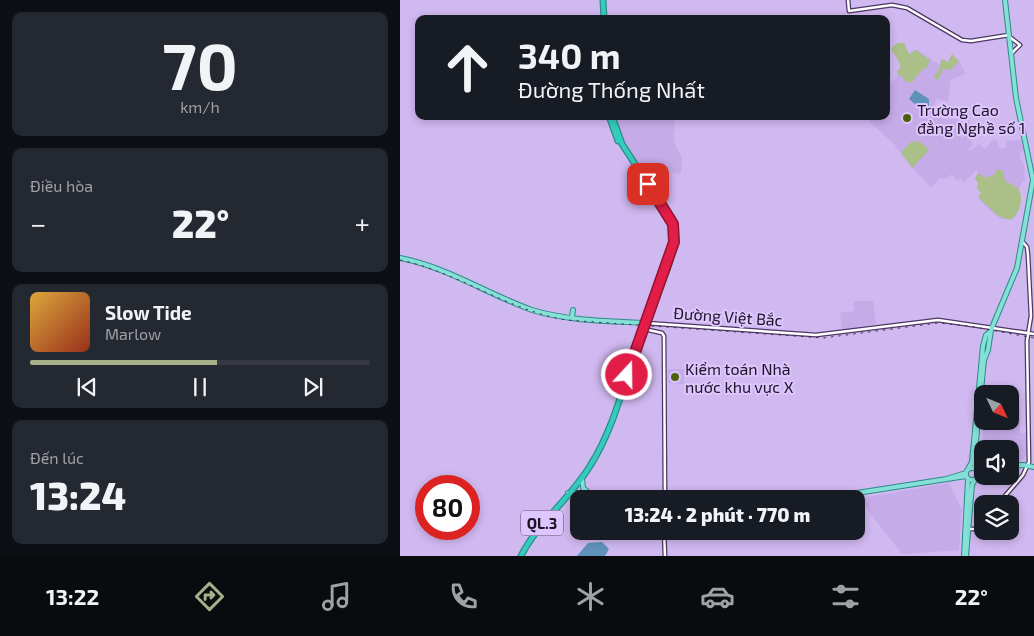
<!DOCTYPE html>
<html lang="vi">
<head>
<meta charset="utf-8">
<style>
	:root { --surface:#171b24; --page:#242831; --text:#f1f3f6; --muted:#9ea1a6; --line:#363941; --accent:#a6b18c }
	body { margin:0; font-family:"Exo 2",sans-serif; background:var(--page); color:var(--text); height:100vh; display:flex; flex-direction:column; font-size:19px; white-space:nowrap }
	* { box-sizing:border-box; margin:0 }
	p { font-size:16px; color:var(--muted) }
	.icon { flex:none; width:28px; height:28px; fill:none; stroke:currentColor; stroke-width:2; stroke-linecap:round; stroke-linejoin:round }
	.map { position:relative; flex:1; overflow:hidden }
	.sheet { display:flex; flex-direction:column; gap:12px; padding:12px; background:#0d0f14; width:400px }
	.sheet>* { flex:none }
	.top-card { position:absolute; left:15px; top:15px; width:475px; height:105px; border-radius:10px; box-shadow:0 2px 8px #0003; background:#171b24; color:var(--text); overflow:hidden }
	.needle { width:32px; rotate:133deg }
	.buttons { position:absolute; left:574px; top:385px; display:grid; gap:10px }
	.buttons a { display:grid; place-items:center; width:45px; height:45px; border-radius:10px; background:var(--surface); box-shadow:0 2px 8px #0003; font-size:25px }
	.speed { position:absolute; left:15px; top:475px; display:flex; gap:10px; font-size:25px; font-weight:700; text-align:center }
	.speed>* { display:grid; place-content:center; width:65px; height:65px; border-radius:50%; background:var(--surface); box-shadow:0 2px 8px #0003; line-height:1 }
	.speed .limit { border:8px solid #d22; background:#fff; color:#111 }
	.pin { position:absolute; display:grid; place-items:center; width:42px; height:42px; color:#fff; margin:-21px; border-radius:10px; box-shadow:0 2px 8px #0006 }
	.me { position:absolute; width:55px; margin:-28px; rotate:21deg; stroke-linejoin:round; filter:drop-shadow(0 0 4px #0008) }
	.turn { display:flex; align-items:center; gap:18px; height:105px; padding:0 20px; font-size:22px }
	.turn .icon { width:65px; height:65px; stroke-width:2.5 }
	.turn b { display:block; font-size:35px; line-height:42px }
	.big { font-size:38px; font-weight:800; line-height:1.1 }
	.sheet .card { flex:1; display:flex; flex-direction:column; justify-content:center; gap:8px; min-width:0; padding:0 18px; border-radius:10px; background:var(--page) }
	.sheet .dial { align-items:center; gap:0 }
	.dial b { font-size:65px; line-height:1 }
	.song { display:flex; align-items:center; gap:15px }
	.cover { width:60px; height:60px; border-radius:8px; background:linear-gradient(135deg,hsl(40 70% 55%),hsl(10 70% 35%)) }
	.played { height:5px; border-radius:2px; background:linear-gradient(90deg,var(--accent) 55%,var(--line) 55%) }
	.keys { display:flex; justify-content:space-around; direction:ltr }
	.heat { display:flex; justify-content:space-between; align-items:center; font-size:28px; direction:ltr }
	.trip { position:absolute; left:170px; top:490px; width:295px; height:50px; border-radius:10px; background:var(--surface); box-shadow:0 2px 8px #0003; font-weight:800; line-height:50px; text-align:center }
	.tabs { display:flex; height:80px; justify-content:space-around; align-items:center; background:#090b0e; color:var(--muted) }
	.tabs .icon { width:35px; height:35px }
	.tabs .active { color:var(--accent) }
	.tabs b { font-size:22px; color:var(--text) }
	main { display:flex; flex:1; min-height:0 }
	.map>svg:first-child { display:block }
	.built { fill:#c6abe9 }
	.green { fill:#abbf89 }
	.water { fill:#5f92bb }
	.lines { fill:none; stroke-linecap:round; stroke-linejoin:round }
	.minor-casing { stroke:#4d3765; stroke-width:5 }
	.major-casing { stroke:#2c8b88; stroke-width:6 }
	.highway-casing { stroke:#2c8b88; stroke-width:7 }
	.minor { stroke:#fff; stroke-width:2.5 }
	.major { stroke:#85e0d7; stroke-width:4 }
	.highway { stroke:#34ccbc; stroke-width:4.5 }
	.rail { stroke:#3f334e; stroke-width:1; stroke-dasharray:2.5 5; stroke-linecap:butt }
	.route-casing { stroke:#92132f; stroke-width:12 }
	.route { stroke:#e11d48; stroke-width:9 }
	.poi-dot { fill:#4a600b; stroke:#ddc5fd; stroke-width:2 }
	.labels { text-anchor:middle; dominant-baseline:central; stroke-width:4; stroke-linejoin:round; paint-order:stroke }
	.shield { fill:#ddc5fd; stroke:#564866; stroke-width:1 }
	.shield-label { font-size:15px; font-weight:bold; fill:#1c1326 }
	.poi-label { font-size:16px; fill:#1c1326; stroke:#ddc5fd; text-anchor:start }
	.street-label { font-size:16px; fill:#1c1326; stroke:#ddc5fd }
</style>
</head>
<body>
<main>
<section class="sheet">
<div class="card dial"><b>70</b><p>km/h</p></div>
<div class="card"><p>Điều hòa</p>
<div class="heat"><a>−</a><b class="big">22°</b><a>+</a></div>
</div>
<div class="card">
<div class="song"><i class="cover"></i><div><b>Slow Tide</b><p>Marlow</p></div></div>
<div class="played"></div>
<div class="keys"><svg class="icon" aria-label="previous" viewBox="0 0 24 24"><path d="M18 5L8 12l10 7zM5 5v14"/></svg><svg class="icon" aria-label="pause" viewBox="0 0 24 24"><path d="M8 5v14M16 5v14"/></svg><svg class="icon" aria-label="next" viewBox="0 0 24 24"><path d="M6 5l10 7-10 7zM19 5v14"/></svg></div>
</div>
<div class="card"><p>Đến lúc</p><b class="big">13:24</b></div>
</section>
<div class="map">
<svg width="634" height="556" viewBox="0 0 634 556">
	<rect width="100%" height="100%" fill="#d0b8f0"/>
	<path class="built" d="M 517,50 L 539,65 L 542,59 L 548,62 L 552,54 L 559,61 L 566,74 L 551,79 L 548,102 L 536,99 L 534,108 L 539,111 L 540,116 L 544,119 L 568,119 L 571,125 L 559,131 L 562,138 L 566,134 L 573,144 L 568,149 L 570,151 L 579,144 L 585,149 L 594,139 L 599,143 L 598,147 L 605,149 L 606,141 L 621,140 L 624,151 L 620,152 L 620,158 L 624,163 L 625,182 L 623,181 L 619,189 L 620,202 L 616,216 L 612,219 L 601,219 L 583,204 L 578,197 L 581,193 L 577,188 L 578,183 L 575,178 L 578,173 L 576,170 L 564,183 L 560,178 L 557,181 L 552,174 L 546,179 L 540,178 L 531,187 L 512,168 L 494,144 L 469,121 L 474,116 L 486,116 L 486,83 L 490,80 L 492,82 L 498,75 L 497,71 L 512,51 Z
		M 214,116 L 275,116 L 274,142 L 282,158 L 281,172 L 279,174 L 273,173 L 268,168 L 257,171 L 251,163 L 247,165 L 245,162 L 240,165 L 221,136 Z
		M 453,301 L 473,301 L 476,324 L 442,330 L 440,313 L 454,311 Z
		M 268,369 L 284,369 L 284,384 L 268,383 Z
		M 610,399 L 620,401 L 620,433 L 626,433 L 626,456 L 622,460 L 610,462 L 610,449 L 582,449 L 582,463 L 581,463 L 580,444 L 582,443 L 584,421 L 610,421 Z
		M 549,483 L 562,510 L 559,550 L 502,554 L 463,504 L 462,498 Z"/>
	<path class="green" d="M 497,43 L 504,43 L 509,54 L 516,50 L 530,60 L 526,69 L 524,68 L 512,82 L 506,82 L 502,76 L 498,75 L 497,71 L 501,68 L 497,58 L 491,50 L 493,46 Z
		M 552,54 L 559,61 L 551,70 L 543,69 L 538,80 L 533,77 L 538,72 L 542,59 L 548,62 Z
		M 512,141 L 516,143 L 520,141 L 529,150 L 512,168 L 501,152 Z
		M 597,169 L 603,171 L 605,181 C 609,184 617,185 619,190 C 624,199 619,216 610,220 L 598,216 L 578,197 L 581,193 L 577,188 L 578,183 L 575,178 L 579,173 L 585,178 L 595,174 Z"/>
	<path class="water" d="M 515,90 L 529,99 L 529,105 L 525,110 L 522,110 L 509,99 Z
		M 202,542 L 209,549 L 205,556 L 177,556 L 188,543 Z"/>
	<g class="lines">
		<g class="minor-casing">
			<path id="minor" d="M 448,0 L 449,11 L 492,5 L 507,8 L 562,40 L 571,41 L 609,35
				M 611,38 L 620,45 L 612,53
				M 246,323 L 416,335 L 538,320 L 634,334
				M 244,329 L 262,333 L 264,336 L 265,499
				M 242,335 L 250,315
				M 231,358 L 257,289
				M 598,504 L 623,475 L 629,462 L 627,341 L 631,316 L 628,255 L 627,247 L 622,241
				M 569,529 L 579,529 L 582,523
				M 264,531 L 265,556"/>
		</g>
		<g class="major-casing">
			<path id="major" d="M 0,258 C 47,267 87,294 132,310 C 168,321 209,321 246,323
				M 172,317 L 173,310
				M 610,466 L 623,465 L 634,467
				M566 474a6 6 0 1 1 12 0a6 6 0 1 1-12 0Z
				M 568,469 L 572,462 L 583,346 L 586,335 L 590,332
				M 576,469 L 574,462 L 584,360 L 588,350 L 591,330 L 617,268 L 633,180 L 616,98 L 605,0
				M 182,479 L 183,488 L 189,493
				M 546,479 L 566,473
				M 168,493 L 444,495 L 566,476
				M 564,556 L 568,479
				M 566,556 L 572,485 L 576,478"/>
		</g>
		<g class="highway-casing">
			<path id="highway" d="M 203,0 L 204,19
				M 209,116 L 218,141
				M 212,116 L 222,144 L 268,215 C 284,246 260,285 248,315
				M 121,556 C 139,521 170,499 190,466 C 215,427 225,378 241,335"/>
		</g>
		<use href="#minor" class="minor"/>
		<use href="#major" class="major"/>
		<use href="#highway" class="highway"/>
		<path class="rail" d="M 0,260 C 58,272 107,310 166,320 L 423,338 L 538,323 L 569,326 L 634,338"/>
	</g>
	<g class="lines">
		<g class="route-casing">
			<path id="route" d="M 227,375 L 274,242 L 273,224 L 248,184"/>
		</g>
		<use href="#route" class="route"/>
	</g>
	<g class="poi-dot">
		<circle cx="507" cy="118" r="5"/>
		<circle cx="275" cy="377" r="5"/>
	</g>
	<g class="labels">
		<rect class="shield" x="121" y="510.5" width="42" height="25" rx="4"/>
		<g class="shield-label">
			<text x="142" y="523">QL.3</text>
		</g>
		<g class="poi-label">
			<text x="517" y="109">Trường Cao<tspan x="517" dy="18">đẳng Nghề số 1</tspan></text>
			<text x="285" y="368">Kiểm toán Nhà<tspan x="285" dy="18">nước khu vực X</tspan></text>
		</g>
		<g class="street-label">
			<text transform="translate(328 316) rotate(4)">Đường Việt Bắc</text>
		</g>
	</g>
</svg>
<div class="buttons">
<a><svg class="needle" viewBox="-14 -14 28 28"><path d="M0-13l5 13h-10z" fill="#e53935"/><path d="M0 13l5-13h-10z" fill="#9ea1a6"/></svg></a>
<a><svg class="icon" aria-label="sound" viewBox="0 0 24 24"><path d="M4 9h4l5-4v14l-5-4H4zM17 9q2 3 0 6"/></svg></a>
<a><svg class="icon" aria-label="layers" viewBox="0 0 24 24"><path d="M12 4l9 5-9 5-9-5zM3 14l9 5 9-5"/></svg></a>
</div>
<div class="speed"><div class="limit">80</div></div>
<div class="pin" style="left:248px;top:184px;background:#d93025"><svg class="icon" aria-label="arrive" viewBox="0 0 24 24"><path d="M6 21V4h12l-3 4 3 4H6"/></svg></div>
<svg class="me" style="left:227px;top:375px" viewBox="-20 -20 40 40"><circle r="17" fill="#e11d48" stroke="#fff" stroke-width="3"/><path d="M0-11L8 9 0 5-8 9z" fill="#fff"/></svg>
<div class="trip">13:24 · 2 phút · 770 m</div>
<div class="top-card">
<div class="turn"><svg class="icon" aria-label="ahead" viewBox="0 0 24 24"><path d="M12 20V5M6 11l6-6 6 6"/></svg><div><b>340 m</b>Đường Thống Nhất</div></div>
</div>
</div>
</main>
<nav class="tabs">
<b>13:22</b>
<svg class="icon active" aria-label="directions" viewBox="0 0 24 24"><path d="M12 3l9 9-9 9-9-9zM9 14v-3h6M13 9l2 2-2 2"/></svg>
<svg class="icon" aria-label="music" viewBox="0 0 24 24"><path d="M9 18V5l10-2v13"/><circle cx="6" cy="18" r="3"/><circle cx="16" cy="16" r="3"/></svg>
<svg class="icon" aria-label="phone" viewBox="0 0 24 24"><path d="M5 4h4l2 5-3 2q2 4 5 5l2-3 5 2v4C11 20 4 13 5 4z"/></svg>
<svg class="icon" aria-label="climate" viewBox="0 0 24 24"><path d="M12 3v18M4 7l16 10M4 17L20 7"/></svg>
<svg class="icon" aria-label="car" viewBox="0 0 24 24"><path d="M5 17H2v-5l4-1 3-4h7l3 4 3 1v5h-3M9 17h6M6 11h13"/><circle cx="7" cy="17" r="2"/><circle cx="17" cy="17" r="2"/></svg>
<svg class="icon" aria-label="filters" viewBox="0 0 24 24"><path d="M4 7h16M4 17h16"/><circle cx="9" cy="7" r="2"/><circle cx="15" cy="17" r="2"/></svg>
<b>22°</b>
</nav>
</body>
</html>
